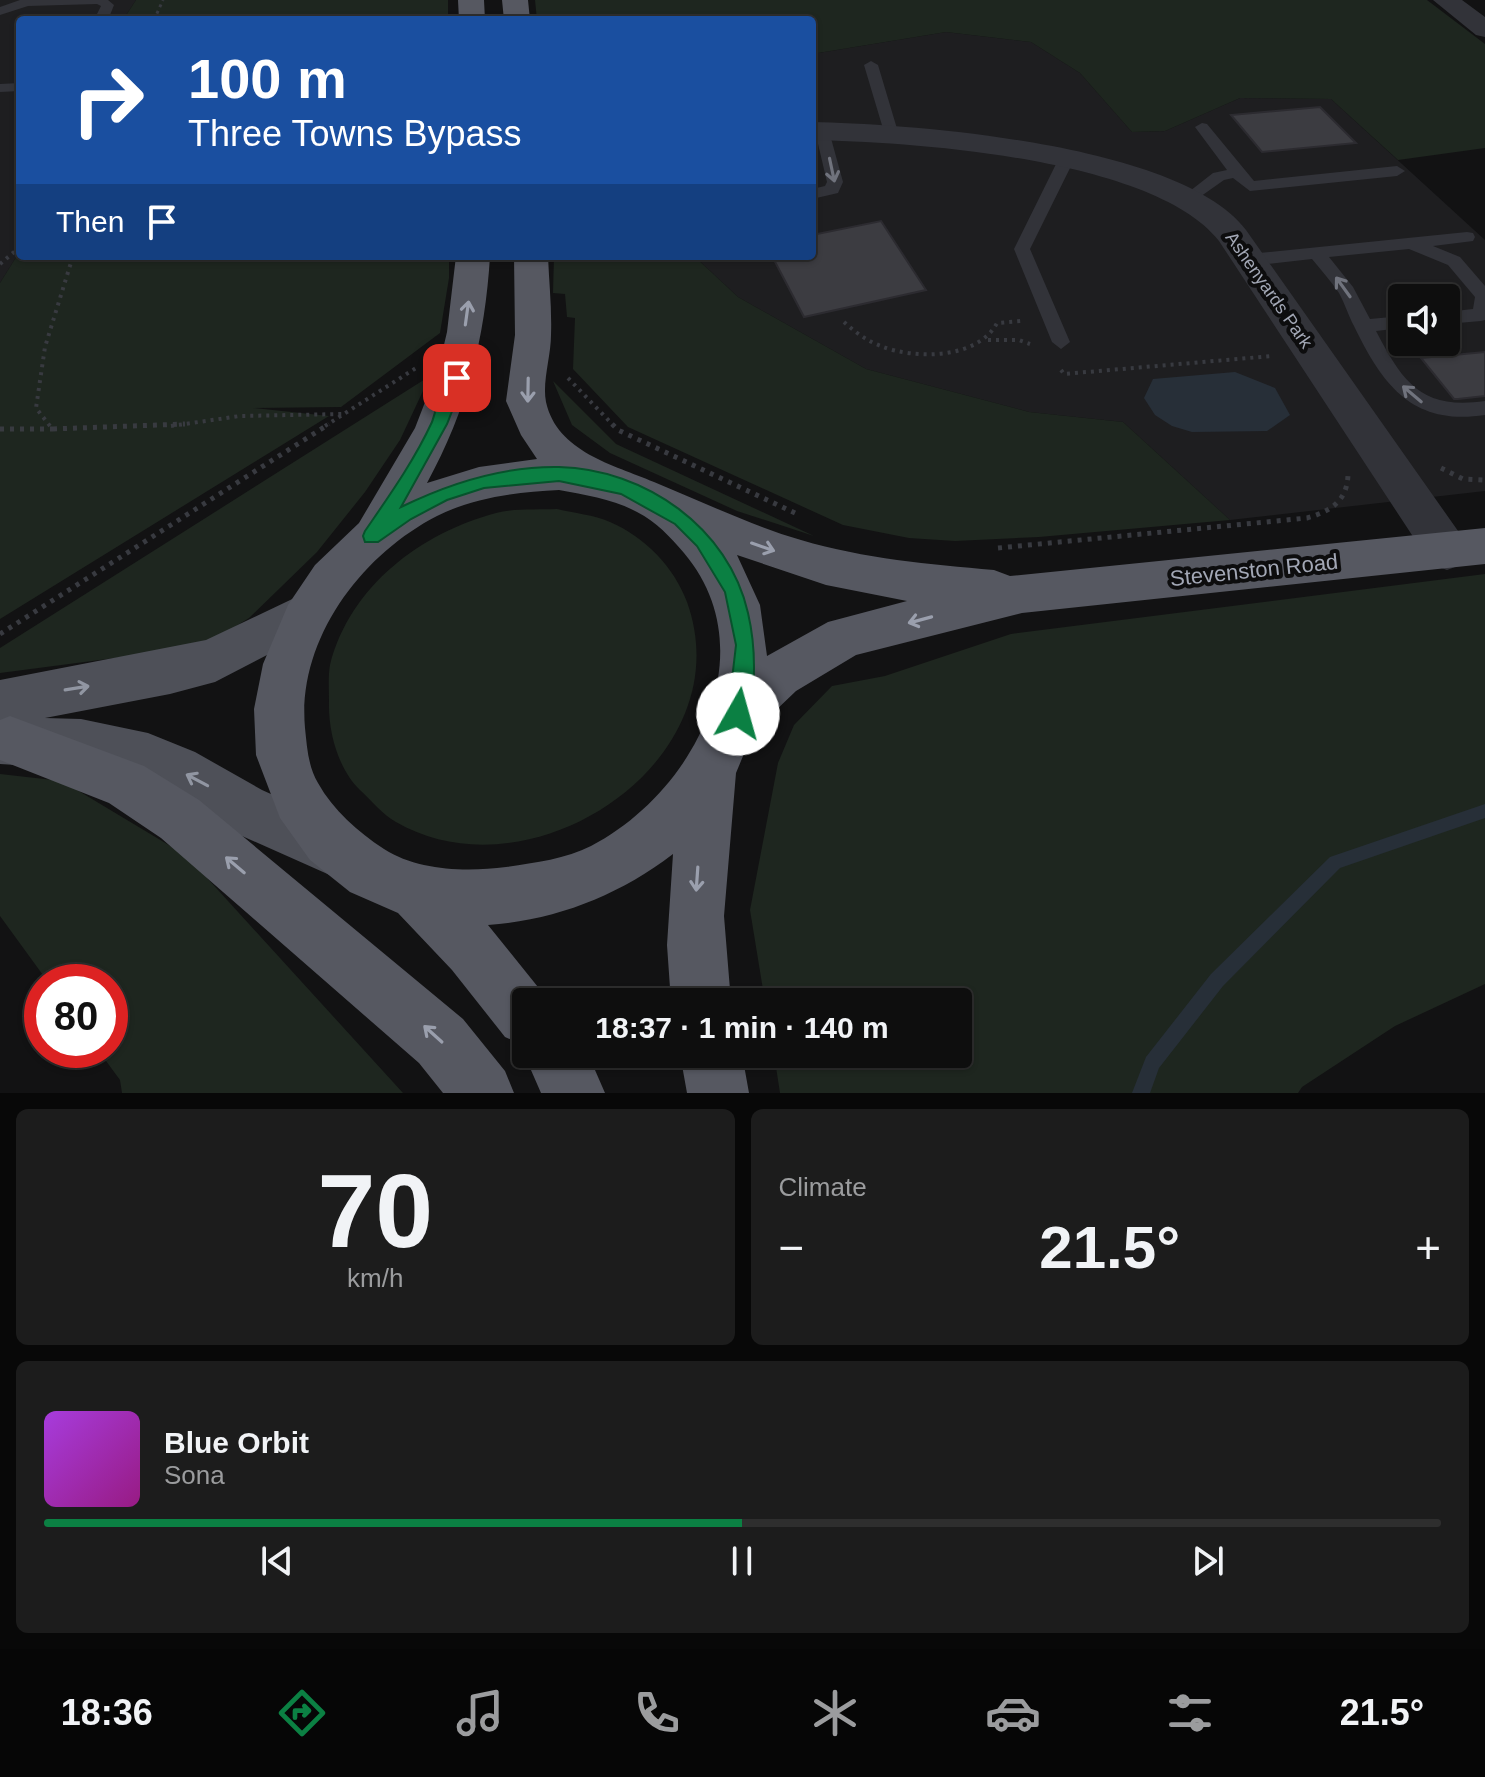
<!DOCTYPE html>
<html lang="en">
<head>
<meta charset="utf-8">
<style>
	:root { --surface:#0e0e0e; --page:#1c1c1c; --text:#f1f3f6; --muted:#9b9c9e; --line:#2e2e2e; --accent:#0b8043 }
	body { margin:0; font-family:Helvetica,sans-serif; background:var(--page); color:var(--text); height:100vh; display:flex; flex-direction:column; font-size:30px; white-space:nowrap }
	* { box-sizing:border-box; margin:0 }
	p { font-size:26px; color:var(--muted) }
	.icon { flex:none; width:44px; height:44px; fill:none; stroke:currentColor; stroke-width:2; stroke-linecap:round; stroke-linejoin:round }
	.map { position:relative; height:1093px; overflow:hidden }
	.panel { display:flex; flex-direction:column; gap:16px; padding:16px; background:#080808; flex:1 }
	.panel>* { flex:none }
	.hud { position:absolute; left:16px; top:16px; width:800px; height:244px; border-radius:8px; box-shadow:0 2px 6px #0004,0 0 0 2px var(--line); background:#1a4fa0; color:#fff; overflow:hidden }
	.controls { position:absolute; left:1388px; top:284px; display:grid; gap:16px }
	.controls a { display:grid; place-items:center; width:72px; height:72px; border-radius:8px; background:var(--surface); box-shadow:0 2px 6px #0004,0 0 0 2px var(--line); font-size:40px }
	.speed { position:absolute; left:24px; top:964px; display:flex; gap:16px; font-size:40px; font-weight:700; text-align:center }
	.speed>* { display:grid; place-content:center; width:104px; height:104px; border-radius:50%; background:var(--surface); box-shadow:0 2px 6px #0004,0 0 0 2px var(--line); line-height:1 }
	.speed .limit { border:12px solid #d22; background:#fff; color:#111 }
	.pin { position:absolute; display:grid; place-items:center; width:68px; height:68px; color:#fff; margin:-34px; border-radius:16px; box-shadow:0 4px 12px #0006 }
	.me { position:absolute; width:88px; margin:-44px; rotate:7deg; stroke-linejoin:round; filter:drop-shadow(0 0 6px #0008) }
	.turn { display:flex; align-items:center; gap:28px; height:168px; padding:0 40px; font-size:36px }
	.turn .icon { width:104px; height:104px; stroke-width:2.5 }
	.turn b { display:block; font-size:56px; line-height:68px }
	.then { display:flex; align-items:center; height:76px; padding:0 40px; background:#0003; gap:16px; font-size:30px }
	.big { font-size:60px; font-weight:600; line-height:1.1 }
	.panel .tile { flex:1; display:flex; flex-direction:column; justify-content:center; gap:12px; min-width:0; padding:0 28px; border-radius:12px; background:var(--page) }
	.panel .dial { align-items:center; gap:0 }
	.dial b { font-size:104px; line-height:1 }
	.song { display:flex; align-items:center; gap:24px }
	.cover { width:96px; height:96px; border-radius:12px; background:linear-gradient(135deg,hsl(280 70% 55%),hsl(310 70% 35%)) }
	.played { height:8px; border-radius:4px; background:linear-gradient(90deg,var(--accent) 50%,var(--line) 50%) }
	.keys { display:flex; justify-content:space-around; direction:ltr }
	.heat { display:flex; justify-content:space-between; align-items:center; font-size:44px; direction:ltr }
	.panel .tiles { flex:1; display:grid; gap:16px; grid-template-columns:1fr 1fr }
	.tile:last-child { grid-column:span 2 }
	.trip { position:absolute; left:512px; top:988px; width:460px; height:80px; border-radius:8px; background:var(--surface); box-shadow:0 2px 6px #0004,0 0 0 2px var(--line); font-weight:600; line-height:80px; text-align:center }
	.tabs { display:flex; height:128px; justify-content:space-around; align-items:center; background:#060606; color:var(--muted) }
	.tabs .icon { width:56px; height:56px }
	.tabs .current { color:var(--accent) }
	.tabs b { font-size:36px; color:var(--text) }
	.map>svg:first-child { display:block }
	.built { fill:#1e1e20; fill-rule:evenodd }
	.green { fill:#1e261f }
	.water { fill:#272f38 }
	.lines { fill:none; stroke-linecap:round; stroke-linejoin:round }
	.stream { fill:#272f38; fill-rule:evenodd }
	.building { fill:#3c3c41; stroke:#2c2b30; stroke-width:2 }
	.path-far2 { stroke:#383a40; stroke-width:3; stroke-dasharray:3 4; stroke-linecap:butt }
	.path-far1 { stroke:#383a40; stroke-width:4; stroke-dasharray:3 5; stroke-linecap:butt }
	.path { stroke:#383a40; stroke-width:5; stroke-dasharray:4 6; stroke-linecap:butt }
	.service { fill:#323339; fill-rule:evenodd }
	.minor { fill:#323339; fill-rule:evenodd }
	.primary { fill:#4e5058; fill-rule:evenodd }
	.trunk { fill:#565861; fill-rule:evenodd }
	.oneway { stroke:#70737d }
	.oneway2 { stroke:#9a9fad }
	.oneway3 { stroke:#9196a2 }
	.route { fill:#0b8043; stroke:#07532c; stroke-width:2 }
	.labels { text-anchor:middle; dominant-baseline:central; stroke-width:8; stroke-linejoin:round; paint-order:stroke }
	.far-street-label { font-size:18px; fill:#a2a7b5; stroke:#0d0d0e }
	.street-label { font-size:22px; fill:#a2a7b5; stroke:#0d0d0e }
</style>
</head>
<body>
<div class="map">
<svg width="1485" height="1093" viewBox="0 0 1485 1093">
	<rect width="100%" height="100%" fill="#121213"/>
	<path class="built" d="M 0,0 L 136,0 L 123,20 L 20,20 L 20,251 L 0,283 Z
		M 946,32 L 1031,42 L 1080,73 L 1132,132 L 1165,131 L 1240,98 L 1331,99 L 1485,240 L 1485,491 L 1230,520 L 1123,422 L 1029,412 L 866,369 L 738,297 L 694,256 L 812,256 L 812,54 ZM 1402,298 L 1446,298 L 1446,342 L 1402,342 Z"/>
	<path class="green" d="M 136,0 L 448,0 L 448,20 L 123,20 Z
		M 535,0 L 1427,0 L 1485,44 L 1485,148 L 1398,160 L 1331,99 L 1240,98 L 1165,131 L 1132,132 L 1080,73 L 1031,42 L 946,32 L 812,54 L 812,20 L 537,20 Z
		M 20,251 L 20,256 L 449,256 L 449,278 L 440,333 L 341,407 L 253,408 L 329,416 L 0,619 L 0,283 Z
		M 554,256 L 694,256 L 738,297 L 866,369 L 1029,412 L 1123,422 L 1230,520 L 1039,537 L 955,541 L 909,538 L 843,525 L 628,427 L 573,369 L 575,318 L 567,317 L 565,294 L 553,293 Z
		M 430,376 L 400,440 L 365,492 L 317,552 L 249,618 L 220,636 L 184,649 L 0,673 L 0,648 Z
		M 553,381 L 616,444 L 814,536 L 737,511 L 610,453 L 572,425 Z
		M 557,509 C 574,513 594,515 610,522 C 645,537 674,567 687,602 C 744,760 532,901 396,822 C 383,815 371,800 360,790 C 338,769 328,731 329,701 C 329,690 328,676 330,665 C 350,586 421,533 496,513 C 515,508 538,510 557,509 Z
		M 1485,574 L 1485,984 L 1395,1026 L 1302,1087 L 1298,1093 L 780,1093 L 774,1054 L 958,1054 L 958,1002 L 765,1002 L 750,910 L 778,763 L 794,725 L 832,686 L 885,676 L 1011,634 Z
		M 0,774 L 62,781 L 187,856 L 403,1093 L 122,1093 L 120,1080 L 98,1050 L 110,1050 L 110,982 L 48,982 L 0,916 Z"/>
	<path class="water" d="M 1235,372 L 1275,388 L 1290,415 L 1267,431 L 1192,432 L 1172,426 L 1155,415 L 1144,398 L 1153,379 Z"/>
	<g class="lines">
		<path class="stream" d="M 1485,804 L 1485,818 L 1340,868 L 1223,986 L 1159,1068 L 1150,1093 L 1132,1093 L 1146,1057 L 1211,974 L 1330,857 Z"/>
	</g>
	<path class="building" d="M 1320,107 L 1356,143 L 1262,152 L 1231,115 Z
		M 881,221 L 926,290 L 804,317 L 772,256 L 812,256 L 812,235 Z
		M 1485,352 L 1485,396 L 1458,399 L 1454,399 L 1421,358 Z"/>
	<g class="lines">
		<path class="path-far2" d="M 154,20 L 163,0"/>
		<path class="path-far1" d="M 0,264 L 20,247
			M 844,322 C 855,332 867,341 881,346 C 915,360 978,359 997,323 L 1021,321
			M 988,340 L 1019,340 L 1030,344
			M 1061,370 L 1064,374 L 1272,356
			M 568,378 L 614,426
			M 50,426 L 36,408 L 45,347 L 73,256
			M 171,426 L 240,416 L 343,414
			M 325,426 L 416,368"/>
		<path class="path" d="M 612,424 L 618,430 L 797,514
			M 0,429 L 53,429 L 49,424
			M 53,429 L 185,424
			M 1441,468 L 1463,479 L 1485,480
			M 998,548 L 1307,518 C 1331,511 1347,501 1348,475
			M 0,634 L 329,424"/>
		<path class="service" d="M 20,0 L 108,0 L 114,5 L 108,20 L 94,20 L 101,6 L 97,4 L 28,6 L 0,15 L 0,7 Z
			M 871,61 L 878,65 L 898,132 L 896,135 L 891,136 L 884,132 L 864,65 Z
			M 20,83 L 20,91 L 0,92 L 0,84 Z
			M 1202,123 L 1207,124 L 1254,181 L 1397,166 L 1405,171 L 1397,176 L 1250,191 L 1233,178 L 1224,180 L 1187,206 L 1179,201 L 1181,198 L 1213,173 L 1227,170 L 1195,127 Z
			M 822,127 L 829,131 L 843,182 L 838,193 L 812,199 L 812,189 L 825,186 L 827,182 L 815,131 Z
			M 1066,155 L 1074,160 L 1030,249 L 1070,342 L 1061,349 L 1052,342 L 1014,249 L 1058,160 Z
			M 1467,232 L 1473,233 L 1475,237 L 1473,241 L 1433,246 L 1460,257 L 1485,286 L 1485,320 L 1481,321 L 1446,324 L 1446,312 L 1473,309 L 1475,297 L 1448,265 L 1409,249 L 1329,257 L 1353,287 L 1370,319 L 1402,316 L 1402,328 L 1376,331 C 1403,383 1422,410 1485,401 L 1485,415 C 1413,426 1383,386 1354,326 C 1349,317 1345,304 1339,293 C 1331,281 1321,270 1312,259 L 1249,266 L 1240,260 L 1249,254 Z"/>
		<path class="minor" d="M 1433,0 L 1462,0 L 1485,17 L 1485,37 L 1476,35 Z
			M 812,122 C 915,124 1181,144 1246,230 L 1463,538 L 1469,551 L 1463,564 L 1447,570 L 1431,564 L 1219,241 C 1154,158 913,142 812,140 Z"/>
		<path class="primary" d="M 307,592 L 323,598 L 330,612 L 323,626 L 215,682 L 170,694 L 45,718 L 81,719 L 148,733 L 195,752 L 262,790 L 360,834 L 368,853 L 360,872 L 341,880 L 224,828 L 146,783 L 81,769 L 0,764 L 0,680 L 206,640 Z"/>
		<path class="trunk" d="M 458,0 L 484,0 L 485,20 L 459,20 Z
			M 502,0 L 528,0 L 530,20 L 504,20 Z
			M 456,256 L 490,256 C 485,339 467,410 427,483 L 479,467 L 537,459 L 521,435 L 506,401 L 515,335 L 514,256 L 548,256 C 549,282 552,309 551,335 C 551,356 542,382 546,402 C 557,452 614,465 654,482 C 703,502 750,525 801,540 C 865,559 929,564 994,570 L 1010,576 L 1485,528 L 1485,564 L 1022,613 L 856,655 L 796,691 L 753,732 L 736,773 L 724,916 L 731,1002 L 671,1002 L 667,945 L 673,854 C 618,896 556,920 488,925 L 550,1002 L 526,1002 L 526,1046 L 505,1037 L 452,970 L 398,913 L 350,892 L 310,860 L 280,818 L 256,755 L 254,709 L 263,664 L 288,605 L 315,565 L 359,523 L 415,428 L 439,366 L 447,332 ZM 559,490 C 586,495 613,499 637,512 C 657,522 670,537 684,553 C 768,653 693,793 591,846 C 566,859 533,863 506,867 C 467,872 418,871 384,849 C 358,832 333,810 318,783 C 308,766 307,747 305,728 C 297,640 361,555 437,516 C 475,497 517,492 559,490 ZM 737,555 L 826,585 L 907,601 L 828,622 L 767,656 L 760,605 Z
			M 10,716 L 144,766 L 199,800 L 463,1019 L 505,1071 L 514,1093 L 443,1093 L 419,1063 L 161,838 L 109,803 L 0,760 L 0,720 Z
			M 526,1050 L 526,1054 L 588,1054 L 605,1093 L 541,1093 L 524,1054 Z
			M 680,1054 L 742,1054 L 749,1093 L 687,1093 Z"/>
	</g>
	<defs><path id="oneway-shaft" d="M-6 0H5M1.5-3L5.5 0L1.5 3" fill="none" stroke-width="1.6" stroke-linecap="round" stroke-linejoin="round" transform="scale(2)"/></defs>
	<g class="oneway">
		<use href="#oneway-shaft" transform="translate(832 170) rotate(78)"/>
		<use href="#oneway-shaft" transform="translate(1343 287) rotate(-126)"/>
		<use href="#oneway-shaft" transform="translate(1412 394) rotate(-140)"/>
	</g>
	<g class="oneway2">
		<use href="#oneway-shaft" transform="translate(467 313) rotate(-82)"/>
		<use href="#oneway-shaft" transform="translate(528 390) rotate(91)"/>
		<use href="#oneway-shaft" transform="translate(763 547) rotate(19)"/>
		<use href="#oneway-shaft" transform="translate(920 620) rotate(165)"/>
		<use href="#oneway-shaft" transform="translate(235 865) rotate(-140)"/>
		<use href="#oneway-shaft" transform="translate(697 879) rotate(94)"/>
		<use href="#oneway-shaft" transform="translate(433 1034) rotate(-138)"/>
	</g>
	<g class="oneway3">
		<use href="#oneway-shaft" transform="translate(77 688) rotate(-9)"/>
		<use href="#oneway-shaft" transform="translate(197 780) rotate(-152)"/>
	</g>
	<path class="route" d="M 457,373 L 465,378 L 447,424 L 401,507 C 450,483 503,466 559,467 C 645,469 729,528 748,613 C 755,643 758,691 745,721 L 738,724 L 731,721 L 728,714 L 736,645 L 725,592 L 697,546 L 675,524 L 621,494 L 559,481 L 484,488 L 447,500 L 411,519 L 378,542 L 365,542 L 363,536 L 365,531 C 389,496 414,461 432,422 C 437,408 442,378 457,373 Z"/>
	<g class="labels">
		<g class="far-street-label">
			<text transform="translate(1269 290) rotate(55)">Ashenyards Park</text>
		</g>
		<g class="street-label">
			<text transform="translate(1254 570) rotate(-6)">Stevenston Road</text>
		</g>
	</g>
</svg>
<div class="controls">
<a><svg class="icon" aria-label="sound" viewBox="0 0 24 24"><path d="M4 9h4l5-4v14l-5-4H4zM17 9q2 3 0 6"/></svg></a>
</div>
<div class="speed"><div class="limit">80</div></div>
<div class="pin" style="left:457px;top:378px;background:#d93025"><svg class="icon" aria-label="arrive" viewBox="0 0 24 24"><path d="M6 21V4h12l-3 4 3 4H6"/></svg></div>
<svg class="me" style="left:738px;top:714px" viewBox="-20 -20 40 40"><circle r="19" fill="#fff"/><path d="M0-13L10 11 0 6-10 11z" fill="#0b8043"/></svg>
<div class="trip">18:37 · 1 min · 140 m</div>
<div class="hud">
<div class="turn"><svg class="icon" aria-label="right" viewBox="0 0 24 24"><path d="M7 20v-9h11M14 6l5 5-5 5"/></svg><div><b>100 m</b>Three Towns Bypass</div></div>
<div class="then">Then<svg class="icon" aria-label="arrive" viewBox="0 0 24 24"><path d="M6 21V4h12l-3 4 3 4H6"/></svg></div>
</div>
</div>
<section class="panel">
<div class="tiles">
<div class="tile dial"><b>70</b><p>km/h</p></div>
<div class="tile"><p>Climate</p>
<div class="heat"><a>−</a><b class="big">21.5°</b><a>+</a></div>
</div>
<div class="tile">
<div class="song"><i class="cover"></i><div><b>Blue Orbit</b><p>Sona</p></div></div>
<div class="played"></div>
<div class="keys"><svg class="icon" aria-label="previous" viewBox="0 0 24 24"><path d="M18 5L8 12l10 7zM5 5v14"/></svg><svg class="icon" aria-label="pause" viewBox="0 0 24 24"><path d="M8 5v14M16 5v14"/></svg><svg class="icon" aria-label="next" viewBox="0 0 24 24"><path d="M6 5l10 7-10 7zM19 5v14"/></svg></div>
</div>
</div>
</section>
<nav class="tabs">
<b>18:36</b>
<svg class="icon current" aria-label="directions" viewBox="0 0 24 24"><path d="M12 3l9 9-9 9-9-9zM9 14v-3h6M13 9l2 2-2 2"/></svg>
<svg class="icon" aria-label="music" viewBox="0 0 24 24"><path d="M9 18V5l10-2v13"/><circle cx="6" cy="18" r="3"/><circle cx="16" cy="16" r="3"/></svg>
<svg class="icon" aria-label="phone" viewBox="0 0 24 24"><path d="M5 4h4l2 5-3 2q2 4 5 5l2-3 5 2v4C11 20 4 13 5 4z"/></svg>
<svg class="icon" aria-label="climate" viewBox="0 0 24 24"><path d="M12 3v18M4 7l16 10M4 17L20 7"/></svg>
<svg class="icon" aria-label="car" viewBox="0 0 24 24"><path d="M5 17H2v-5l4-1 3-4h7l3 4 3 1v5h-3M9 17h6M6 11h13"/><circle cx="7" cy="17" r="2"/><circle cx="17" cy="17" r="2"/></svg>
<svg class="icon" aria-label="filters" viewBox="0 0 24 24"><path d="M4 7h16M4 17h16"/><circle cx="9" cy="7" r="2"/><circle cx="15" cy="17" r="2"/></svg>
<b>21.5°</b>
</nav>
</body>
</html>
